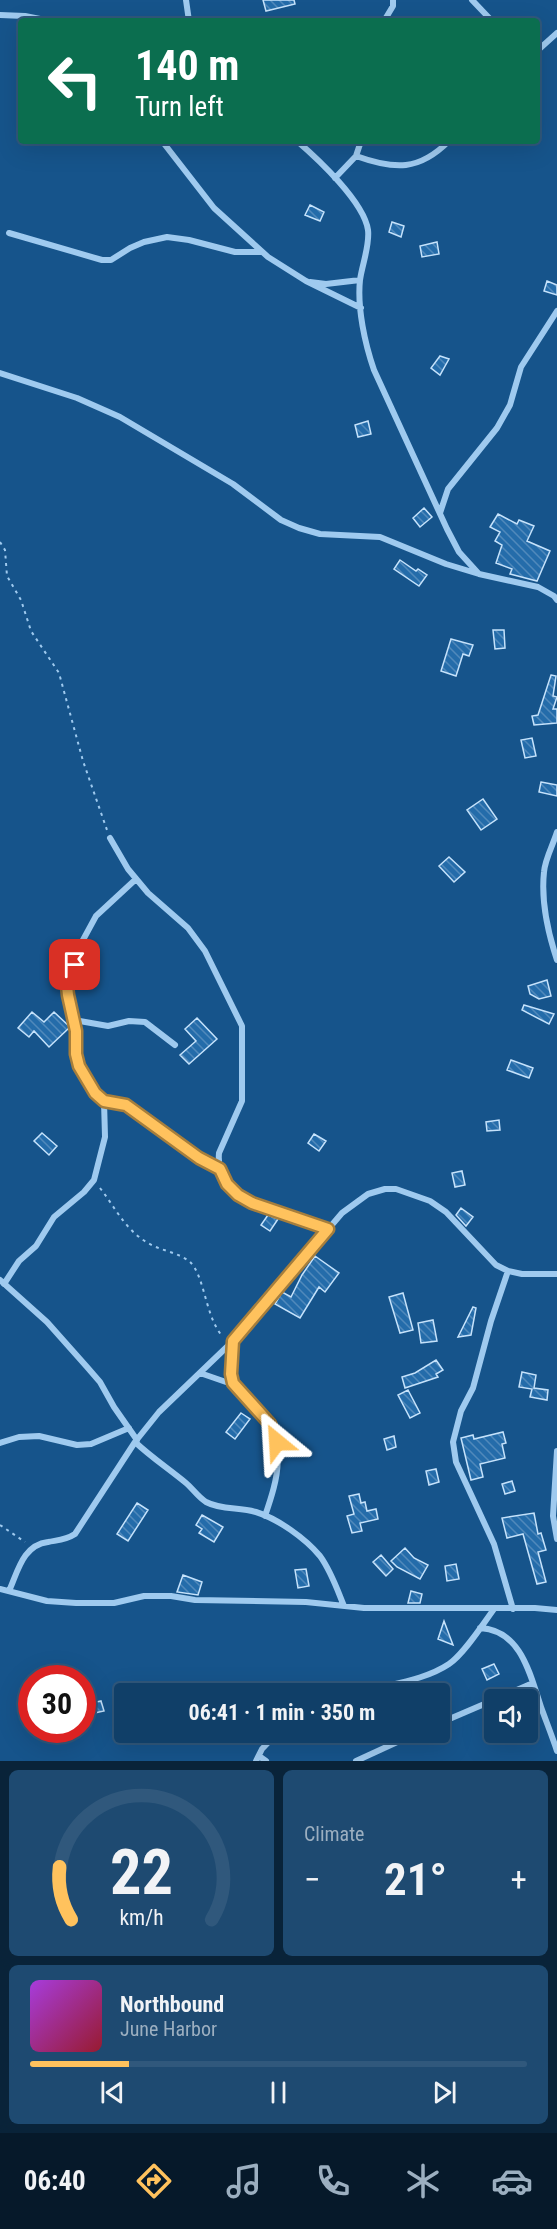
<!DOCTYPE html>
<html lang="en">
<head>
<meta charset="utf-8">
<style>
	:root { --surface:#103f68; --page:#1e4a71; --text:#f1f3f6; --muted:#9cafc0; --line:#30587c; --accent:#ffc25d }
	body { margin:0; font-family:"Roboto Condensed",sans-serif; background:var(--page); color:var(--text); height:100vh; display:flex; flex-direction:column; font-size:22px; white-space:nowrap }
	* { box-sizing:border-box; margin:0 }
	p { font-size:20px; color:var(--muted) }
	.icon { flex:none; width:33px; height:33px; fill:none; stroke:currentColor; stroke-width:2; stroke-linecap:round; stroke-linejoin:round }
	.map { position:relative; height:1761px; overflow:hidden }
	.panel { display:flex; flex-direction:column; gap:9px; padding:9px; background:#092339; flex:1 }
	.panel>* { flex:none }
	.banner { position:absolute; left:18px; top:18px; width:522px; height:126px; border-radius:6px; box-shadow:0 6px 24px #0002,0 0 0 2px var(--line); background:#0b6e4f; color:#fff; overflow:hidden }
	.tools { position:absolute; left:484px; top:1689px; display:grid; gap:12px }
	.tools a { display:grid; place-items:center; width:54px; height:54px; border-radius:6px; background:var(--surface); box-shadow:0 6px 24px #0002,0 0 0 2px var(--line); font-size:30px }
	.speed { position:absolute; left:18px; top:1665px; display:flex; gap:12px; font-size:30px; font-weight:700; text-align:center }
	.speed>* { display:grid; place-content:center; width:78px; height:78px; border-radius:50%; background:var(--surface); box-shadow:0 6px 24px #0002,0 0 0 2px var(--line); line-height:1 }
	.speed .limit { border:9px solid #d22; background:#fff; color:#111 }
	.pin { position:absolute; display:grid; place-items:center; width:51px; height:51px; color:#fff; margin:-26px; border-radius:12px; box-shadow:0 3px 9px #0006 }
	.me { position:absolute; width:66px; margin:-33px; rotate:333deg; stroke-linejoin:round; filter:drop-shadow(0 0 4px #0008) }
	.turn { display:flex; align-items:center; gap:21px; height:126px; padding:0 18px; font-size:27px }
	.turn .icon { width:78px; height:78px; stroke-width:2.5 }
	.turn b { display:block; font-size:42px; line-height:51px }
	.big { font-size:45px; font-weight:700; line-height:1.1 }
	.panel .card { flex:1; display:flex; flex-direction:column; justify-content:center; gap:9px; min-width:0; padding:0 21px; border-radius:9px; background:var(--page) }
	.panel .dial { align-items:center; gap:0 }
	.dial svg { height:156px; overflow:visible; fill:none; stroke:var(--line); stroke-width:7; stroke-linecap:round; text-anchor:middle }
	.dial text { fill:var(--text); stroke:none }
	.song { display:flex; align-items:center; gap:18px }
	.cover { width:72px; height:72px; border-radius:9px; background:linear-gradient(135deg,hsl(280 70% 55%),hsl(350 70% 35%)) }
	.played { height:6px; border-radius:3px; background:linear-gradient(90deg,var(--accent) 20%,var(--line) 20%) }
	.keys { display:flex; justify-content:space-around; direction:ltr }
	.heat { display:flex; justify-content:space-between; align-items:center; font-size:33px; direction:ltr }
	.panel .tiles { flex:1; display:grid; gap:9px; grid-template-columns:1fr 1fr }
	.card:last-child { grid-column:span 2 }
	.trip { position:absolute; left:114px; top:1683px; width:336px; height:60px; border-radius:6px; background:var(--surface); box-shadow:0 6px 24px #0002,0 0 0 2px var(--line); font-weight:700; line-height:60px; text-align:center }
	.tabs { display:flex; height:96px; justify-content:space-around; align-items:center; background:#06192a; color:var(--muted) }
	.tabs .icon { width:42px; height:42px }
	.tabs .active { color:var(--accent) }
	.tabs b { font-size:27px; color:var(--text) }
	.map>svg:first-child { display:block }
	.building { fill:url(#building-back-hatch); stroke:#c5e2fb; stroke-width:1.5 }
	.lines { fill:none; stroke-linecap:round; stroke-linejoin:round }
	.path { stroke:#9fcaef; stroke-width:2; stroke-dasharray:3 4.5; stroke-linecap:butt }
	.street { stroke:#9fcaef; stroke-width:6 }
	.route-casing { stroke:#a67e3c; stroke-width:15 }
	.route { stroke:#ffc25d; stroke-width:10 }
</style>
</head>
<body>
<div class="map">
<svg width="557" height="1761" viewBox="0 0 557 1761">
	<defs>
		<pattern id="building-back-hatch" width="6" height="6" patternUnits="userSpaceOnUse" patternTransform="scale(1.5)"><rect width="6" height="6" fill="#246caa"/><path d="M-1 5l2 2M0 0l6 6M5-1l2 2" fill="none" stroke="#5089bb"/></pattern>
	</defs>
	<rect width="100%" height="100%" fill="#16548b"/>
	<path class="building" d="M 263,0 L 294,0 L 295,4 L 266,11 Z
		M 310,205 L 324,212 L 320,221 L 305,215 Z
		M 392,222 L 404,226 L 401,237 L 389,232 Z
		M 437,242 L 439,254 L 422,257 L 420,246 Z
		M 547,281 L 557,285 L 557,295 L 544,291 Z
		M 440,356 L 449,359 L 440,375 L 431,368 Z
		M 368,421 L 371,434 L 358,437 L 355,425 Z
		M 424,508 L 432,517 L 420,527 L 413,518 Z
		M 498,514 L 517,524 L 519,520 L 534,526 L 527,541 L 550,551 L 537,581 L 510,574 L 512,569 L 496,563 L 502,545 L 495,541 L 500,532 L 490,527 Z
		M 400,560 L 416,571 L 418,569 L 427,575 L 419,586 L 394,569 Z
		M 493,630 L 504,630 L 505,648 L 495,649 Z
		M 451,639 L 473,645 L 469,656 L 463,654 L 456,676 L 441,671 Z
		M 551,675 L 556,676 L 553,696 L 557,697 L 553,709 L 557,709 L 557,723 L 534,725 L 532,716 L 538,715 Z
		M 532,738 L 536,756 L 525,758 L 521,740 Z
		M 541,782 L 557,785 L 557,796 L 539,792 Z
		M 483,799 L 497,819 L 481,830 L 467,810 Z
		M 449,857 L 465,872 L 454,882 L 439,866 Z
		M 547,980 L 551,996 L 539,999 L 530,994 L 528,986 Z
		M 524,1005 L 554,1014 L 549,1024 L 522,1010 Z
		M 32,1012 L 44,1022 L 54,1012 L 70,1027 L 49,1047 L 34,1031 L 29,1037 L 18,1028 Z
		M 197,1018 L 217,1039 L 189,1064 L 180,1055 L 196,1041 L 185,1029 Z
		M 511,1060 L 533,1068 L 529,1078 L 507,1070 Z
		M 499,1120 L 500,1130 L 487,1131 L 486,1122 Z
		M 42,1133 L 57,1146 L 49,1155 L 34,1141 Z
		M 314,1134 L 326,1141 L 319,1151 L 308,1143 Z
		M 462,1171 L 465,1185 L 455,1187 L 452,1173 Z
		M 461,1208 L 473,1217 L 466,1226 L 456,1215 Z
		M 268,1215 L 278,1219 L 270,1231 L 261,1225 Z
		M 315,1256 L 339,1273 L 325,1292 L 319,1287 L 300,1318 L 275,1304 L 282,1292 L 291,1297 L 302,1275 Z
		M 403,1293 L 413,1330 L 400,1333 L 389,1297 Z
		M 473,1307 L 476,1308 L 471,1335 L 458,1337 Z
		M 433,1320 L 437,1341 L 421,1343 L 418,1323 Z
		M 436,1360 L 443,1370 L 436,1374 L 438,1377 L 405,1388 L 402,1377 L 415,1373 Z
		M 522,1372 L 536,1375 L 534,1388 L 548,1390 L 547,1400 L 530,1397 L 532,1389 L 519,1387 Z
		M 408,1390 L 420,1413 L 410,1418 L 398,1395 Z
		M 241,1413 L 250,1419 L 235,1439 L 226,1432 Z
		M 503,1432 L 506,1443 L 502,1444 L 505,1458 L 480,1464 L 483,1477 L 471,1480 L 461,1438 L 473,1435 L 474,1439 Z
		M 394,1436 L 396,1447 L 387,1450 L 384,1439 Z
		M 436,1469 L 439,1482 L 429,1485 L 426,1471 Z
		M 512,1481 L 515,1491 L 505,1494 L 502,1484 Z
		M 359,1494 L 361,1503 L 365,1502 L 367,1511 L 376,1509 L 378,1519 L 360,1523 L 362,1531 L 352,1533 L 347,1516 L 354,1514 L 349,1496 Z
		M 137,1503 L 148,1510 L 128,1541 L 117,1534 Z
		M 534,1513 L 538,1534 L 541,1533 L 546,1550 L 538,1552 L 546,1582 L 537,1584 L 523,1534 L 507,1538 L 502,1518 Z
		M 202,1515 L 223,1527 L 214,1542 L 199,1533 L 202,1529 L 196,1525 Z
		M 405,1548 L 414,1558 L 428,1565 L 420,1579 L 397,1567 L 391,1561 Z
		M 381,1555 L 393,1569 L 386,1576 L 373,1562 Z
		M 456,1564 L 459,1579 L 447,1581 L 445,1566 Z
		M 306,1569 L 309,1586 L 298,1588 L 295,1570 Z
		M 183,1575 L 202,1582 L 198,1595 L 177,1592 Z
		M 411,1591 L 422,1594 L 420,1603 L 408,1603 Z
		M 444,1621 L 453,1645 L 438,1639 Z
		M 494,1664 L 499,1674 L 487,1680 L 482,1669 Z
		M 101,1701 L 104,1711 L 94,1713 L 92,1703 Z"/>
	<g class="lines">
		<path class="path" d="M 0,542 L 5,550 L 7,576 L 21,600 L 31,631 L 59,673 L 83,761 L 107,830
			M 100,1188 C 115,1207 125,1230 148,1243 C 161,1251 178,1252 190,1262 C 205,1276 205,1317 223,1337
			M 0,1525 L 25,1542"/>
		<path class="street" d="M 186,0 L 189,21
			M 472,0 L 492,21
			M 0,15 L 25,16 L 50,21
			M 384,21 L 393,6 L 393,0
			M 537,51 L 557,33
			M 162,141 L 214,208 L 268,257 L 306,281 L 361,308
			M 297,141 C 318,159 364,202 368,230 C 370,245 362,265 360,280 C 357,308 365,344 374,370 L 447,529 L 459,552 L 479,574
			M 356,156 C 395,170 419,171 449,141
			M 335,178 L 356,156 L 361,141
			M 9,233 L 102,260 L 111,260 L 130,248 L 144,242 L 167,237 L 189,240 L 235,252 L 261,252
			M 310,282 L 326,284 L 360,280
			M 0,373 L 77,398 L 120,417 L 233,484 L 281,520 L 299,528 L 320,534 L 380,537 L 446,564 L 479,574 L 538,587 L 554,596 L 557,600
			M 440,513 L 448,489 L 497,428 L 510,405 L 521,367 L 557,311
			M 557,832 C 553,845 545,859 544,872 C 541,900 548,933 557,960
			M 110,838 L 128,869 L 148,893 L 188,928 L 205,951 L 242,1026 L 242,1101 L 219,1153 C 214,1205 292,1216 328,1229
			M 136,879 L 96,916 L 77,951 L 75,965 L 67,986 L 68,995 L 76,1031 L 76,1054 L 79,1066 L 95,1093 L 104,1101 L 126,1105 L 199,1157 L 220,1169
			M 74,1020 L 108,1026 L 129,1021 L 145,1022 L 175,1045
			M 508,1271 L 491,1321 L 473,1388 L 461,1411 L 453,1442 L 456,1462 L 494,1544 L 513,1609
			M 0,1280 L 47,1322 L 87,1367 L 100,1382 L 114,1407 L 137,1440
			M 4,1284 L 19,1261 L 36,1246 L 54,1217 L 84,1192 L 94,1180 L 105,1137 L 104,1101
			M 233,1341 C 232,1354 227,1372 233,1383 C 239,1394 251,1401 259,1410 C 288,1445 278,1478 265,1516
			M 200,1373 L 226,1382 L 233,1383
			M 135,1442 C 151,1457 169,1469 186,1483 C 193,1489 198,1497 206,1502 C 221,1510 239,1507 256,1512 C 278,1519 305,1538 320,1556 C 331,1571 337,1589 344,1606
			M 0,1443 L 19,1437 L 39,1436 L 77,1445 L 91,1444 L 129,1428
			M 557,1451 L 553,1516 L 557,1539
			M 0,1589 L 47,1601 L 76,1603 L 114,1603 L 144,1596 L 171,1596 L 195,1600 L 306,1602 L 364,1608 L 535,1608 L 557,1610
			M 9,1591 C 18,1571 23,1545 48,1542 C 58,1540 66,1540 75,1534 L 135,1442 L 159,1412 L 233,1341 L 342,1213 L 368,1194 L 385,1189 L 396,1189 L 430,1201 L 446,1212 L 496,1265 L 508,1271 L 522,1274 L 557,1274
			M 480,1628 C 521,1630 530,1674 541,1707 C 546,1721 552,1736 557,1751
			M 355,1694 C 386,1684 422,1682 449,1664 C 464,1654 483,1624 494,1609
			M 440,1723 L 533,1683
			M 259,1756 L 266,1761
			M 256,1761 L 262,1749 L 278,1732
			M 356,1761 L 419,1732"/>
	</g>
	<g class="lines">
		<g class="route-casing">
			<path id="route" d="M 75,965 L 67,986 L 68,995 L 76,1031 L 76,1054 L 79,1066 L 95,1093 L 104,1101 L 126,1105 L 199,1158 L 220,1169 L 227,1184 L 238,1195 L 252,1203 L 328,1229 L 233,1341 L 231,1374 L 233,1383 L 270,1424 L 277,1442"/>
		</g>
		<use href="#route" class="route"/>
	</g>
</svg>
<div class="tools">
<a><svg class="icon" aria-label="sound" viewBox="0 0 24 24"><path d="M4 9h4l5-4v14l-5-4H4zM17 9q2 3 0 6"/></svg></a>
</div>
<div class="speed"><div class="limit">30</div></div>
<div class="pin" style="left:75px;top:965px;background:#d93025"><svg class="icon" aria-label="arrive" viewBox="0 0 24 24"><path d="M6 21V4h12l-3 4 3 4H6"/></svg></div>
<svg class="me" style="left:277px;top:1442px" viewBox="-20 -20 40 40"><path d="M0-17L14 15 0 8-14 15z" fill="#ffc25d" stroke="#fff" stroke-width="4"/></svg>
<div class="trip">06:41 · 1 min · 350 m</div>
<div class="banner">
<div class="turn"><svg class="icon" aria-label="left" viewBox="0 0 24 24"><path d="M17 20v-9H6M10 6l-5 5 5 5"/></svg><div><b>140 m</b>Turn left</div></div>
</div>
</div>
<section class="panel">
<div class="tiles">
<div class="card dial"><svg viewBox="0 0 100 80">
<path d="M14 69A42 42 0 1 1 86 69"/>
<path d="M14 69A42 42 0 0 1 8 42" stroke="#ffc25d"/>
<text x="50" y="56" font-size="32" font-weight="700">22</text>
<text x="50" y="72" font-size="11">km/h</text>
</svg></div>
<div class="card"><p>Climate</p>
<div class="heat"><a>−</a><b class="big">21°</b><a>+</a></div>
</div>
<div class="card">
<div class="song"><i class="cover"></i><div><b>Northbound</b><p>June Harbor</p></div></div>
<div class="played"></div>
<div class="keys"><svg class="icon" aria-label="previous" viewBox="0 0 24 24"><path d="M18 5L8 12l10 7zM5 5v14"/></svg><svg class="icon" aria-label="pause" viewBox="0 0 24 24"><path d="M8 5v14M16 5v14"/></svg><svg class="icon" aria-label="next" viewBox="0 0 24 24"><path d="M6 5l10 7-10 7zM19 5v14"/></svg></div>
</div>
</div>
</section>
<nav class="tabs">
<b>06:40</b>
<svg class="icon active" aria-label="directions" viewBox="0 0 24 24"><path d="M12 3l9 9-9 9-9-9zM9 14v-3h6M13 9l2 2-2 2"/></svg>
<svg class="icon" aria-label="music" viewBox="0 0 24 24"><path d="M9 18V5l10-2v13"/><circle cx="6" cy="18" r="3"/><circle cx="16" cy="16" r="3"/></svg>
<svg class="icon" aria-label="phone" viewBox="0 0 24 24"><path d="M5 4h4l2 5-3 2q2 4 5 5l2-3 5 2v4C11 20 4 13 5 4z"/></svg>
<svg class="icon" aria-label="climate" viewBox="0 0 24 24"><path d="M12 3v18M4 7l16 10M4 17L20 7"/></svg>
<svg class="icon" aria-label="car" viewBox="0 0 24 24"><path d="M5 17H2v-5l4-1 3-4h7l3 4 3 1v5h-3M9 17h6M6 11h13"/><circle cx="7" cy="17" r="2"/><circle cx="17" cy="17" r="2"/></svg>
</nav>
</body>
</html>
